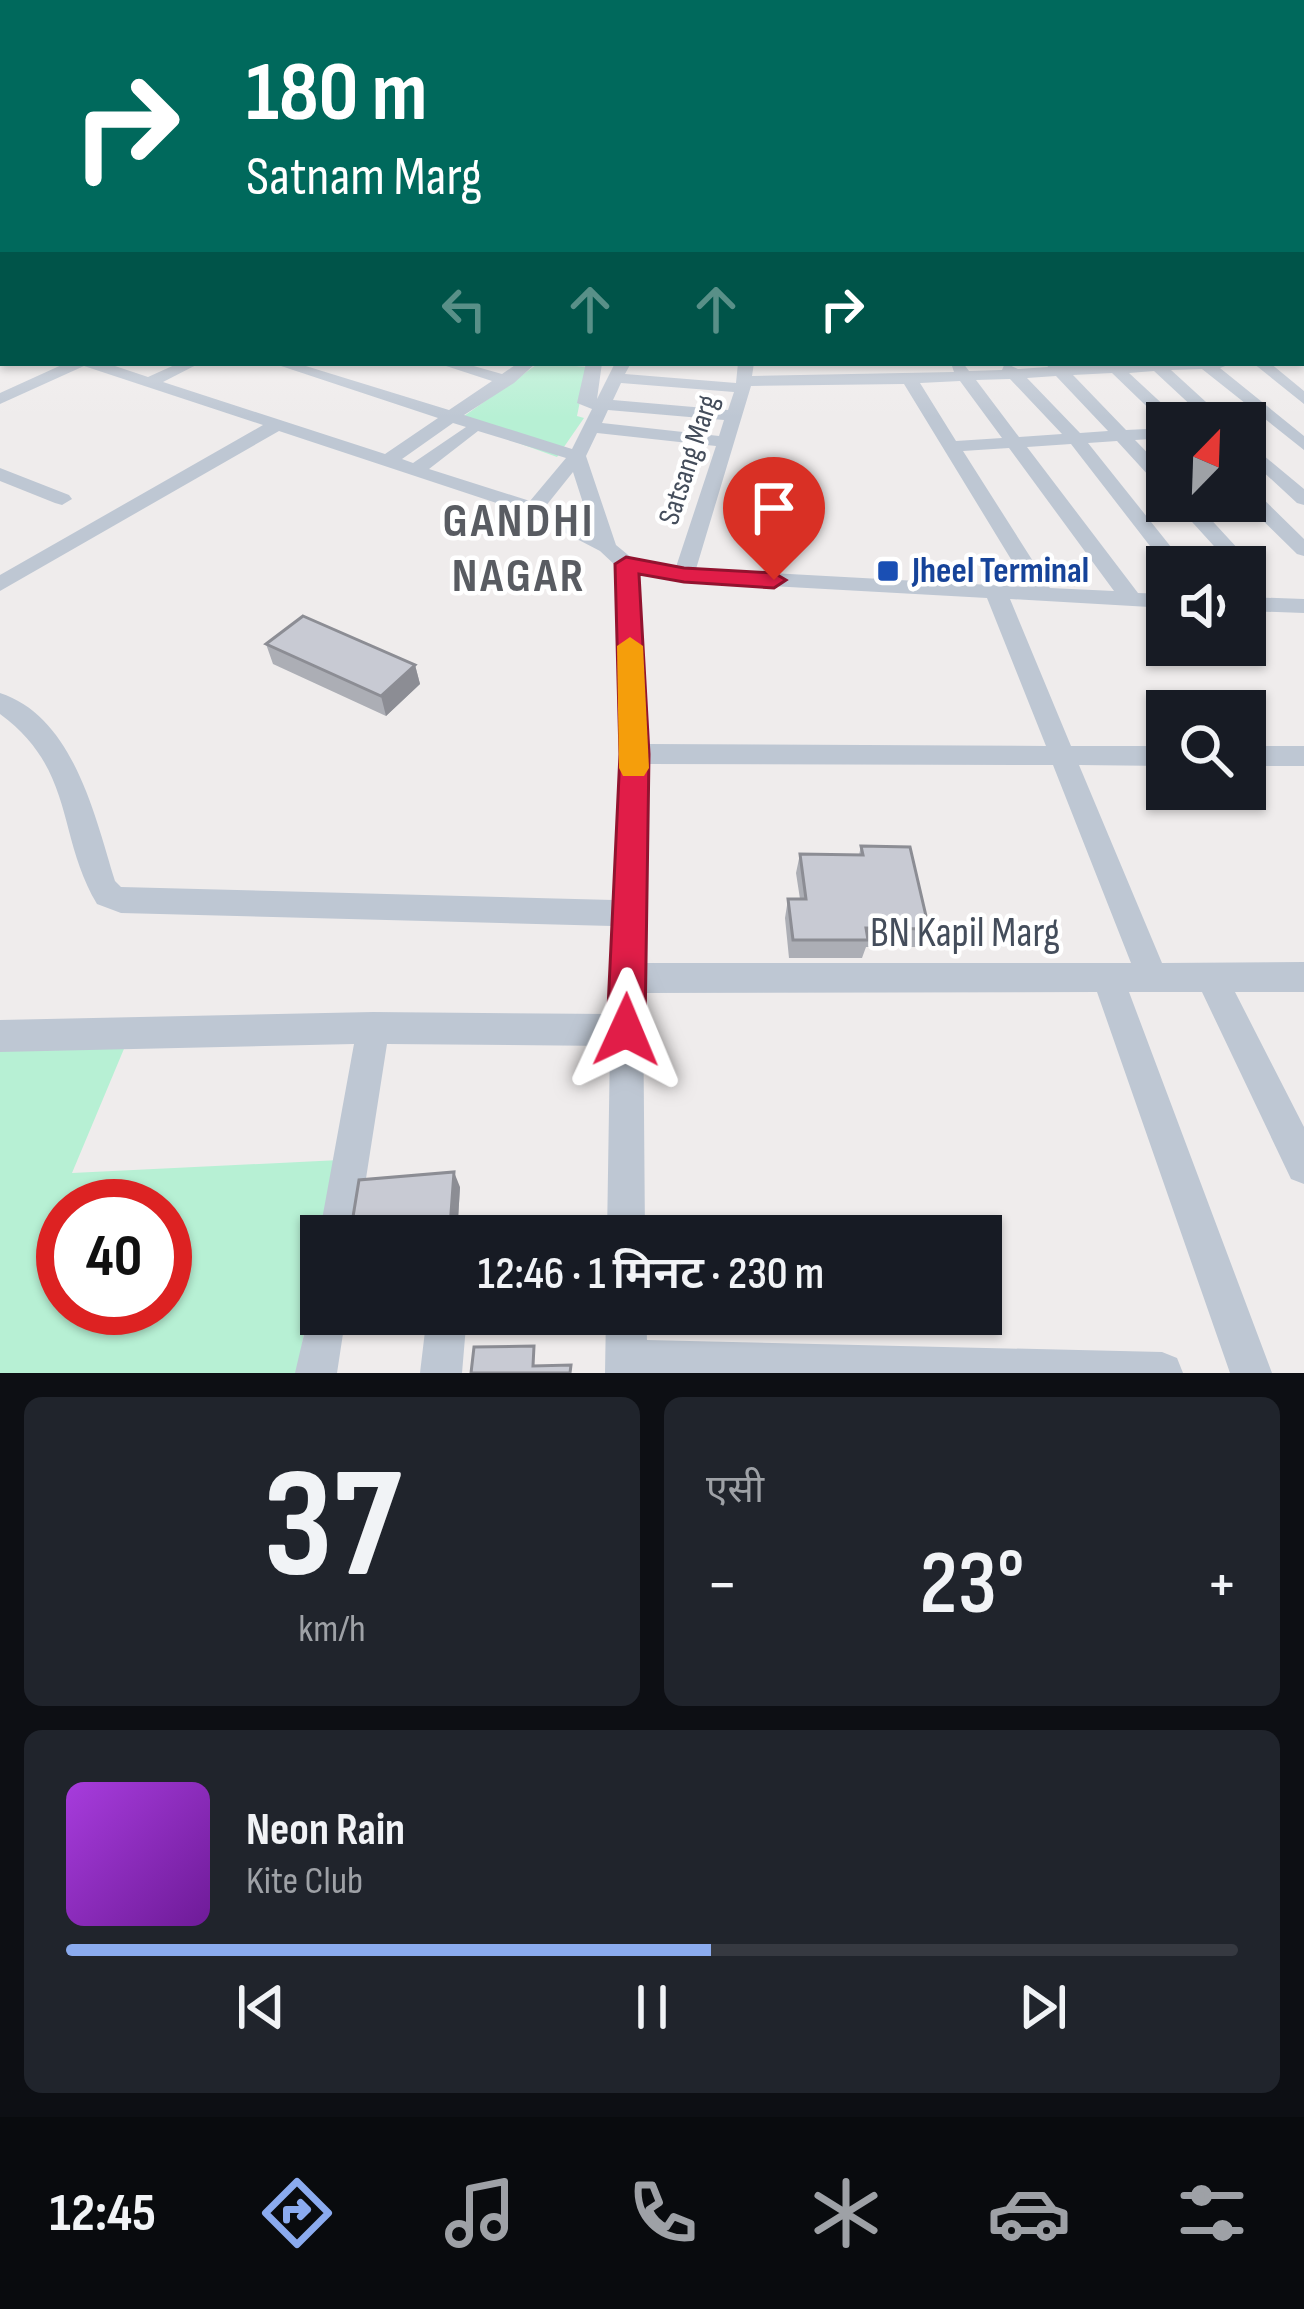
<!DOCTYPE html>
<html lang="hi">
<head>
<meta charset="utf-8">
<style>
	:root { --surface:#171b24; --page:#20242c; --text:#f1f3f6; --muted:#9ea1a6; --line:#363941; --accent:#8babef }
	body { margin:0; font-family:"Sofia Sans Condensed","Noto Sans Devanagari",sans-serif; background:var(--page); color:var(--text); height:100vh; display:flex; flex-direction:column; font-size:45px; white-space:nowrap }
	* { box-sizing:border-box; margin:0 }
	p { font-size:39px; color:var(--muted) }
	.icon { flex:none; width:66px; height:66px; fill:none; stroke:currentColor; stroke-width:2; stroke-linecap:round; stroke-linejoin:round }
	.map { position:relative; height:1373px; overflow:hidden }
	.details { display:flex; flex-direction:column; gap:24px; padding:24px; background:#0d0f14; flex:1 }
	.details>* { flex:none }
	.hud { position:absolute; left:0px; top:0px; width:1305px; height:366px; box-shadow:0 3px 9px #0004; background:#00695c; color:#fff; overflow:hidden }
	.needle { width:78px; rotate:23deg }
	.fabs { position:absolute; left:1146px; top:402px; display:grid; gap:24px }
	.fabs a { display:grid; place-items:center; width:120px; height:120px; border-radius:0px; background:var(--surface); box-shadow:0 3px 9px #0004; font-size:60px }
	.speed { position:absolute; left:36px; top:1179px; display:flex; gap:24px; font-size:60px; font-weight:700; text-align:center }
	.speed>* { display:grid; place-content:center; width:156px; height:156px; border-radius:50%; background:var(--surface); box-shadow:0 3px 9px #0004; line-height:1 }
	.speed .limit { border:18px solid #d22; background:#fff; color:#111 }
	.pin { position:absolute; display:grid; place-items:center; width:102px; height:102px; color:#fff; margin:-123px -51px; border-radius:50% 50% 50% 0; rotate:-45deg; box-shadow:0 0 12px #0007 }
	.pin .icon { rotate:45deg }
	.me { position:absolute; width:132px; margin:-66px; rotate:1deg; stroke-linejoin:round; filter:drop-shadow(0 0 9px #0008) }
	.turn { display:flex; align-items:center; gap:42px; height:252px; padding:0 48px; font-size:54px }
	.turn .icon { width:156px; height:156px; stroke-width:2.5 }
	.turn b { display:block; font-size:84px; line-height:102px }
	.lanes { display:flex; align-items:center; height:114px; padding:0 48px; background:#0003; justify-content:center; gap:60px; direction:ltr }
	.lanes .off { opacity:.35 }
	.big { font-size:90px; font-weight:600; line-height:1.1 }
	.details .card { flex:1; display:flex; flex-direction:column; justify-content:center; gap:18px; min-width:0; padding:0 42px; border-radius:18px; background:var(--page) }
	.details .dial { align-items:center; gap:0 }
	.dial b { font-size:156px; line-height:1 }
	.song { display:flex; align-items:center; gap:36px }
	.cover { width:144px; height:144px; border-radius:18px; background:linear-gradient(135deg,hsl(280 70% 55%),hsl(280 70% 35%)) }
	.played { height:12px; border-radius:6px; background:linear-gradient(90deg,var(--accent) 55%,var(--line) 55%) }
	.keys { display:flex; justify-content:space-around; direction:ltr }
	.heat { display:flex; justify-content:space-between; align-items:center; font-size:66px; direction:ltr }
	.details .tiles { flex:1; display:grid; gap:24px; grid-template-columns:1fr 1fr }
	.card:last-child { grid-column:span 2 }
	.trip { position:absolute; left:300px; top:1215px; width:702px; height:120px; border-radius:0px; background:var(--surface); box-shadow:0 3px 9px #0004; font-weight:600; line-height:120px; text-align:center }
	.tabs { display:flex; height:192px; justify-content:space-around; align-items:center; background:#090b0e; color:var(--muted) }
	.tabs .icon { width:84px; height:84px }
	.tabs .on { color:var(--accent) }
	.tabs b { font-size:54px; color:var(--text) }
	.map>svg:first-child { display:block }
	.green { fill:#b7f0d4; fill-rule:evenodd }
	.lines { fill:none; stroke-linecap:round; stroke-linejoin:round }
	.minor { fill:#bec7d3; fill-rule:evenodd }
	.wall { fill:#acaeb5 }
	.shaded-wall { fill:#8c8d94 }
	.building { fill:#c8cad3; stroke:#8c8d94; stroke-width:3 }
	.route { fill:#e11d48; stroke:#92132f; stroke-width:3 }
	.slow { fill:#f59e0b }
	.transit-dot { fill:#1a4fb4; stroke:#fff; stroke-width:4.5 }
	.labels { text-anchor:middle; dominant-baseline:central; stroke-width:9; stroke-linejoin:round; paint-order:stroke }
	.far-street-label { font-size:30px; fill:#444d5b; stroke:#fff }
	.transit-label { font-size:36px; font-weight:bold; fill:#164399; stroke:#fff; text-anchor:start }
	.near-street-label { font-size:42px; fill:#444d5b; stroke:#fff }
	.district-label { font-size:48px; font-weight:bold; letter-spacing:3px; fill:#595c62; stroke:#fff }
</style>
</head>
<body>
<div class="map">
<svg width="1304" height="1373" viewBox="0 0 1304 1373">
	<rect width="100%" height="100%" fill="#efecec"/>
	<path class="green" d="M 539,363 L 587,367 L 577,416 L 584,418 L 557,457 L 457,421 Z
		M 0,1043 L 126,1044 L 72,1173 L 340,1160 L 321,1236 L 297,1373 L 0,1373 ZM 63,1206 L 165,1206 L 165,1308 L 63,1308 Z"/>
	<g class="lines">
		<path class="minor" d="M 1302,227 L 1304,228 L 1304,236 L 1302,235 Z
			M 0,236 L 3,236 L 3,244 L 0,244 Z
			M 0,261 L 3,261 L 3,269 L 0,269 Z
			M 0,290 L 3,291 L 3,302 L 0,301 Z
			M 1302,298 L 1304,298 L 1304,309 L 1302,309 Z
			M 0,333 L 3,333 L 3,342 L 0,342 Z
			M 1302,351 L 1304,352 L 1304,362 L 1302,361 Z
			M 66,363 L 106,363 L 148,377 L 179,363 L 200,363 L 163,382 L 385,454 L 438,418 L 272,363 L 296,363 L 449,410 L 492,381 L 437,363 L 463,363 L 502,374 L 518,363 L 536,363 L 514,383 L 464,415 L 572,449 L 592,409 L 577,403 L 586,363 L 602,363 L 597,399 L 615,363 L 631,363 L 625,374 L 736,383 L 738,363 L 754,363 L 752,376 L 954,372 L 951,363 L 963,363 L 969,371 L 1002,370 L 1005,363 L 1018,369 L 1048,367 L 1046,363 L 1064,366 L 1233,363 L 1220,368 L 1304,436 L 1304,450 L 1202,369 L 1171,370 L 1229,423 L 1210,423 L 1154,371 L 1129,373 L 1183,423 L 1167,426 L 1112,373 L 1073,375 L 1126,430 L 1167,428 L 1167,438 L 1135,440 L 1167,473 L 1167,490 L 1160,488 L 1117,441 L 1088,443 L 1187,567 L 1167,568 L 1071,444 L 1027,447 L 1138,593 L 1167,594 L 1167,608 L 1010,599 L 1071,746 L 1167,746 L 1167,766 L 1079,765 L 1162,963 L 1304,962 L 1304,992 L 1235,992 L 1304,1127 L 1304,1184 L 1291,1179 L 1202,992 L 1129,992 L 1272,1373 L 1230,1373 L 1097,992 L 643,993 L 645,1236 L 607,1236 L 610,1046 L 387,1044 L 357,1236 L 321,1236 L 321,1241 L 319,1236 L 354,1044 L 0,1052 L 0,1020 L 373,1012 L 610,1014 L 612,926 L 121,913 L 97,904 C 56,835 76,770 0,714 L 0,693 C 74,717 95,817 115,881 L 121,887 L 613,900 L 622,754 L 616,566 L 600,551 L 527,513 L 279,431 L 0,591 L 0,575 L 263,425 L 84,366 L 0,404 L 0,393 ZM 1056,376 L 1108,431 L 1080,433 L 1027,378 ZM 1010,379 L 1062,434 L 1019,437 L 976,380 ZM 960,381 L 1002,438 L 956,441 L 920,383 ZM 621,383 L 734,392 L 728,410 L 613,400 ZM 904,384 L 1028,587 L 696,569 L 751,386 ZM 608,410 L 724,420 L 719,436 L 602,423 ZM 453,423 L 466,427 L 413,463 L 402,459 ZM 478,431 L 566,458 L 530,501 L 429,469 ZM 597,433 L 716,446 L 676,567 L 633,559 L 616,545 L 586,456 ZM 1009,448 L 1114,591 L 1050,588 L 963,451 ZM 573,472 L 592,531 L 545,507 ZM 637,572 L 684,581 L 987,598 L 1046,746 L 647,744 ZM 648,764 L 1053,765 L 1131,963 L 643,963 Z
			M 1253,363 L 1270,363 L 1304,391 L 1304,404 Z
			M 1245,440 L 1304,489 L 1304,505 L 1297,503 L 1245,455 Z
			M 0,468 L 69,495 L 72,499 L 62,505 L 55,503 L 0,481 Z
			M 1245,486 L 1252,488 L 1304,539 L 1304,556 L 1297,554 L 1243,501 Z
			M 1173,501 L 1194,501 L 1251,563 L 1254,567 L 1251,571 L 1245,573 L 1245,567 L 1233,567 Z
			M 1245,597 L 1304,599 L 1304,613 L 1245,611 Z
			M 1245,746 L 1304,746 L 1304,766 L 1245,766 Z
			M 321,1296 L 321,1314 L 346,1314 L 337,1373 L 295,1373 L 312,1300 Z
			M 427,1314 L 467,1314 L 462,1373 L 420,1373 Z
			M 606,1314 L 646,1314 L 647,1340 L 1162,1352 L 1177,1358 L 1183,1373 L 605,1373 Z"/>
	</g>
	<path class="wall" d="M 266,644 L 415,665 L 420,684 L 386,716 L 273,664 Z
		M 861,846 L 929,929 L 922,947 L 866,947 L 862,958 L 789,958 L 785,918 L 788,899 L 800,899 L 796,873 L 800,854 L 859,855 Z
		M 460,1187 L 457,1236 L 345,1235 Z"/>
	<path class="shaded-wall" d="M 415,665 L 420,684 L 386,716 L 381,696 Z
		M 454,1172 L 460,1187 L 457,1236 L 455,1236 L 450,1227 Z"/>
	<path class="building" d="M 303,616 L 415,665 L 381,696 L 266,644 Z
		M 861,846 L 910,847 L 929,929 L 866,928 L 868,940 L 793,940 L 788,899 L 806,899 L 800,854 L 863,855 Z
		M 454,1172 L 450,1227 L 345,1235 L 352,1223 L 359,1180 Z
		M 595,1231 L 595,1236 L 503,1236 L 503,1235 Z
		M 534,1346 L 533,1366 L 571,1365 L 570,1373 L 471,1373 L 474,1347 Z"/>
	<linearGradient id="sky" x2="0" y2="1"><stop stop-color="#7fbeeb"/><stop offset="0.54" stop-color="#f8f6f6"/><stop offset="1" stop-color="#f8f6f6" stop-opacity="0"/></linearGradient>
	<rect width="1304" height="417" fill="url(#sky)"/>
	<path class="route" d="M 626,557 L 684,568 L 774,573 L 786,580 L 774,588 L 684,582 L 639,574 L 649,754 L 645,1030 L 639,1043 L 626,1048 L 613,1043 L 607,1030 L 620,754 L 615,564 Z"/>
	<path class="slow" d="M 630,637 L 643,646 L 649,768 L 644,776 L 623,776 L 619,768 L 617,646 Z"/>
	<rect class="transit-dot" x="876" y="559" width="24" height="24" rx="6"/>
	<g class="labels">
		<g class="far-street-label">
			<text transform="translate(689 460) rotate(-72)">Satsang Marg</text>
		</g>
		<g class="transit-label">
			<text x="912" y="571">Jheel Terminal</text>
		</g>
		<g class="near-street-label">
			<text x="965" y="933">BN Kapil Marg</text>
		</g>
		<g class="district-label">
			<text x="519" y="521">GANDHI<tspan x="519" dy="55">NAGAR</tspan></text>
		</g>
	</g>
</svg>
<div class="fabs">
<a><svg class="needle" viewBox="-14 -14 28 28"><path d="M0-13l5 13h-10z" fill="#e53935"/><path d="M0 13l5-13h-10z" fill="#9ea1a6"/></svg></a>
<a><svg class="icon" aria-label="sound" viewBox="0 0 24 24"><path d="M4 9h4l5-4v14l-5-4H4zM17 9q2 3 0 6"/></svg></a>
<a><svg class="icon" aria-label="search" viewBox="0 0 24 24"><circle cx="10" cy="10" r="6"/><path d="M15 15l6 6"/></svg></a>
</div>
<div class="speed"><div class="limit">40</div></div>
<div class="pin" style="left:774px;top:580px;background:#d93025"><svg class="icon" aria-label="arrive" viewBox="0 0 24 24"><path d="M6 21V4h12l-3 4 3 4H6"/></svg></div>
<svg class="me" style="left:626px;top:1030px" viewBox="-20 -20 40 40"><path d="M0-17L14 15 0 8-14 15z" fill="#e11d48" stroke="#fff" stroke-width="4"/></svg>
<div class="trip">12:46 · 1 मिनट · 230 m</div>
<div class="hud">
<div class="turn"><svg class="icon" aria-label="right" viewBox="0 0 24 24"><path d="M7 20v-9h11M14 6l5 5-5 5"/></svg><div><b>180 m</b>Satnam Marg</div></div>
<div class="lanes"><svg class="icon off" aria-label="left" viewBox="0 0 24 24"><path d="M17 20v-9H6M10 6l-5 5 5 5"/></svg><svg class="icon off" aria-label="ahead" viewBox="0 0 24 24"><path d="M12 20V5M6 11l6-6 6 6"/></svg><svg class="icon off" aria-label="ahead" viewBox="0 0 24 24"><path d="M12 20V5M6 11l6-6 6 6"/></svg><svg class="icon" aria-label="right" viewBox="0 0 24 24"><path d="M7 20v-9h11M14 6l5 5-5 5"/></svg></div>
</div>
</div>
<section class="details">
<div class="tiles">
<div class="card dial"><b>37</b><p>km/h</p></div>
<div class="card"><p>एसी</p>
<div class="heat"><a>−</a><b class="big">23°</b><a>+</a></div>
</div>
<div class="card">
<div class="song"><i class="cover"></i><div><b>Neon Rain</b><p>Kite Club</p></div></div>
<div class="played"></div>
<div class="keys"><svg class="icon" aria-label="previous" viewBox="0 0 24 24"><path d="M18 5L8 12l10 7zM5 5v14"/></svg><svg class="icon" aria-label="pause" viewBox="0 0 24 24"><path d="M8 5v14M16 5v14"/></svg><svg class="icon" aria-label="next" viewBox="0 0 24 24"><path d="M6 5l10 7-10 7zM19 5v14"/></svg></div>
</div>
</div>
</section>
<nav class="tabs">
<b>12:45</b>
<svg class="icon on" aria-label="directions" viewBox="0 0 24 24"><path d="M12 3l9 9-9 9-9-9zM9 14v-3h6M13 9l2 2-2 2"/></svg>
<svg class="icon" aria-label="music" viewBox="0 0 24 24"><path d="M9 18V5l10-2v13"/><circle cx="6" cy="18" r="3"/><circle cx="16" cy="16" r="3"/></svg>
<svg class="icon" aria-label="phone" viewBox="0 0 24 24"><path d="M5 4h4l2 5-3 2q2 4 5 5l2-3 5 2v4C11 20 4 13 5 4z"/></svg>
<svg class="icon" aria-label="climate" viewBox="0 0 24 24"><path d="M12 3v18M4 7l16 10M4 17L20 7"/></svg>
<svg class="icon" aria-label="car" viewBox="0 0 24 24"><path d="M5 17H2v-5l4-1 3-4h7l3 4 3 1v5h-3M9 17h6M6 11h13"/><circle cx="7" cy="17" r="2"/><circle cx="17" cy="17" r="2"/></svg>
<svg class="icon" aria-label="filters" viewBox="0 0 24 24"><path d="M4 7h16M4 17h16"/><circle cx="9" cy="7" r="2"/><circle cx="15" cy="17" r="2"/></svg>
</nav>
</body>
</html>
